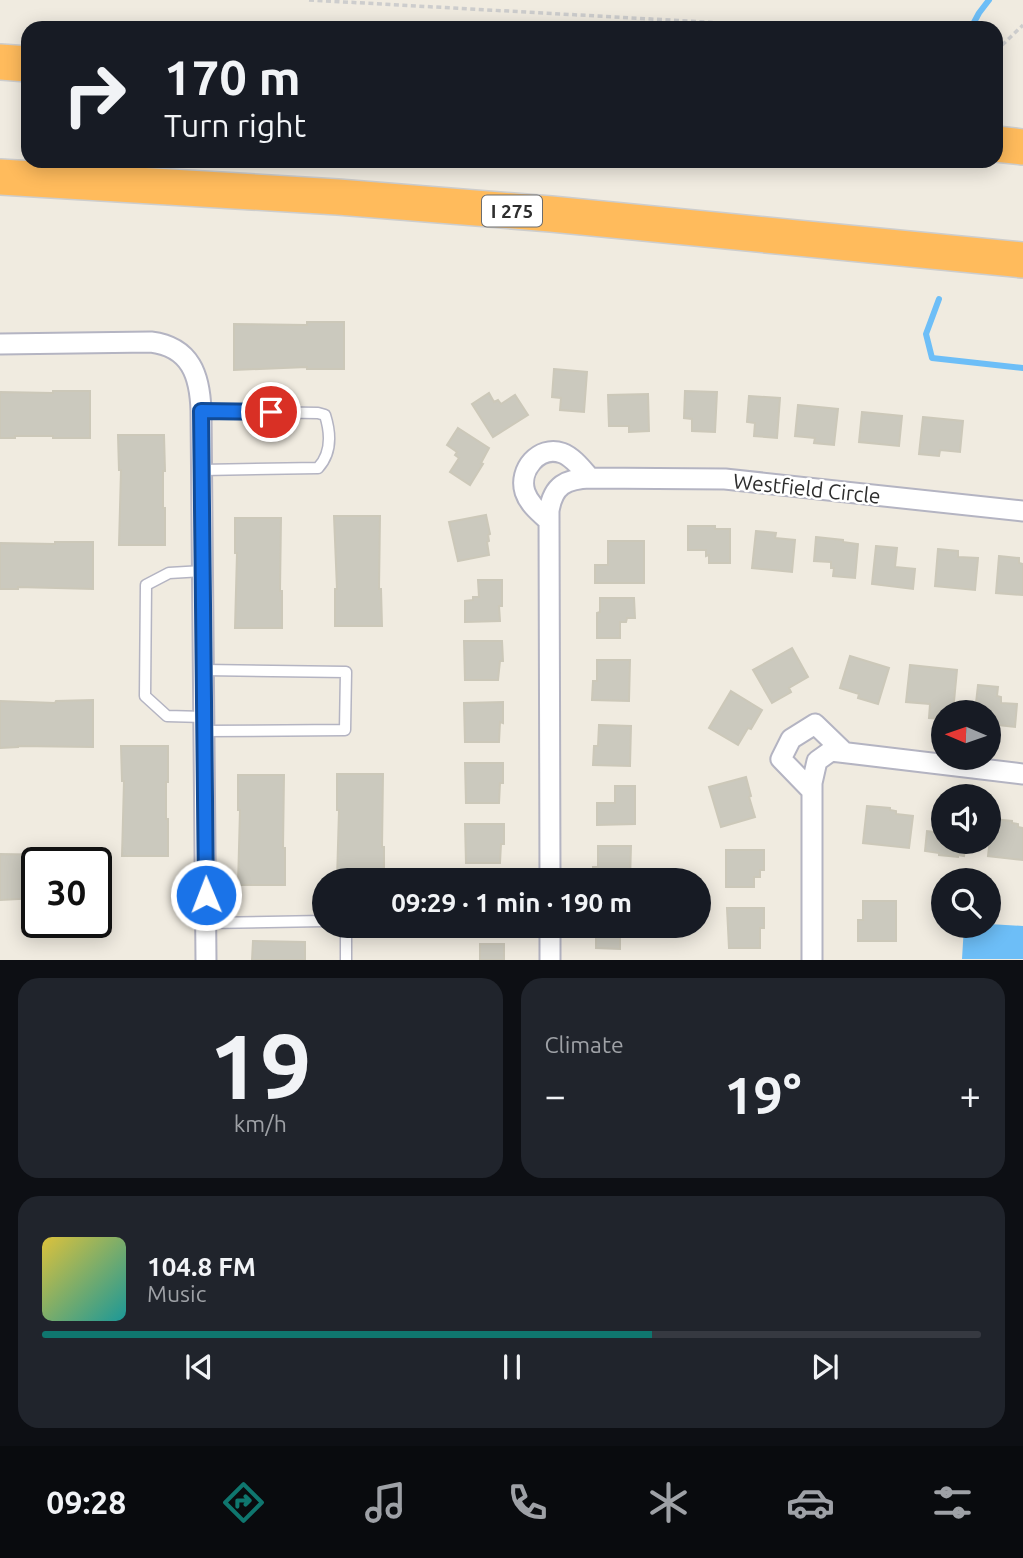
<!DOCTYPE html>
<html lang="en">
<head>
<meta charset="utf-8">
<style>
	:root { --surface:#171b24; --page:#20242c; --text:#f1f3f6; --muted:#9ea1a6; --line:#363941; --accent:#0f766e }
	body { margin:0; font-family:Ubuntu,sans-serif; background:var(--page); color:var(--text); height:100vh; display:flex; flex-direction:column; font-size:26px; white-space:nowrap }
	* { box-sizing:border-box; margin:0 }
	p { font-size:23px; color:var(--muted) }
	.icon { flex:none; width:38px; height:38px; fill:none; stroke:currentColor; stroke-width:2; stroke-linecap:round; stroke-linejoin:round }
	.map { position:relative; height:960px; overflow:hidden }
	.panel { display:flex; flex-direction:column; gap:18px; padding:18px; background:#0d0f14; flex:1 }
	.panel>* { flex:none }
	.top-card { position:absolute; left:21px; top:21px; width:982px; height:147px; border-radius:21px; box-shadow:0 4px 18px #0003; background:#171b24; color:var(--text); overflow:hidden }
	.needle { width:46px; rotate:272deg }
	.buttons { position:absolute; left:931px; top:700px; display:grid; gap:14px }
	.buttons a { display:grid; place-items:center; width:70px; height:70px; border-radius:50%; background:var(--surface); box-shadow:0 4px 18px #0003; font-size:35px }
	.speed { position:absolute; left:21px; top:847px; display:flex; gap:14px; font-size:35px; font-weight:700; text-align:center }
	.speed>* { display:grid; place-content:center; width:91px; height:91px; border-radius:50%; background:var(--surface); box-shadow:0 4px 18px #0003; line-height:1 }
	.speed .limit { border:4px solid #111; border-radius:10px; background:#fff; color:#111 }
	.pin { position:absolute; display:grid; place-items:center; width:60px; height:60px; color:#fff; margin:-30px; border:4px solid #fff; border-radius:50%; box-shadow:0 2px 7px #0007 }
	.me { position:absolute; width:77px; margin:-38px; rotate:359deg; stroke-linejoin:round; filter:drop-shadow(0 0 5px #0008) }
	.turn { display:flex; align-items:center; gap:24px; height:147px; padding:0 28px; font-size:32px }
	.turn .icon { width:91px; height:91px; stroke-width:2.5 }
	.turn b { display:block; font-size:49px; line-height:60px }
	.big { font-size:52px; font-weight:700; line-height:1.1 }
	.panel .widget { flex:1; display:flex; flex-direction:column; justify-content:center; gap:10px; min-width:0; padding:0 24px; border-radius:21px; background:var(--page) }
	.panel .dial { align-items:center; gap:0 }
	.dial b { font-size:91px; line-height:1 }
	.song { display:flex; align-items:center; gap:21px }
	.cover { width:84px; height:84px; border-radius:10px; background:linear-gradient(135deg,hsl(50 70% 55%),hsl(180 70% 35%)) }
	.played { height:7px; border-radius:4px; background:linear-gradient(90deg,var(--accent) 65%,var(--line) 65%) }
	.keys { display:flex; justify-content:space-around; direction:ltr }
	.heat { display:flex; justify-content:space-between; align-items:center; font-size:38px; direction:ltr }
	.panel .tiles { flex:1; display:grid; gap:18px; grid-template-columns:1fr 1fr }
	.widget:last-child { grid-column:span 2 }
	.trip { position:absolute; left:312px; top:868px; width:399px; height:70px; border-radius:35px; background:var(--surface); box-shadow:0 4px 18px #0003; font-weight:700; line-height:70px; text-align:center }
	.menu { display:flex; height:112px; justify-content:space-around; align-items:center; background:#090b0e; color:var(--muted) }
	.menu .icon { width:49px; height:49px }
	.menu .on { color:var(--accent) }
	.menu b { font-size:32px; color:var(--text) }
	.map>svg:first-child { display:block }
	.water { fill:#6dbef7 }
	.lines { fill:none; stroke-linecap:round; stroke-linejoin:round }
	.stream { stroke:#6dbef7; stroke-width:6 }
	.building { fill:#cbc9be; stroke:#ccc8b9; stroke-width:2 }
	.lane-casing { stroke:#b4b4c2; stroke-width:13 }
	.street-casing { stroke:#b4b4c2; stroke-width:23 }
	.highway-casing { stroke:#cdcdcd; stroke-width:38 }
	.path { stroke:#cdcdcd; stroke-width:3.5; stroke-dasharray:5 3.5; stroke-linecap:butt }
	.lane { stroke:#fff; stroke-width:10 }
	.street { stroke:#fff; stroke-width:19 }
	.highway { stroke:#ffbb5c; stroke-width:35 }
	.route-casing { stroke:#114b97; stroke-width:18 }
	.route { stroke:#1a73e8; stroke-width:12 }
	.labels { text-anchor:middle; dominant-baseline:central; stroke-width:5; stroke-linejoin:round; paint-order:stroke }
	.shield { fill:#fff; stroke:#6d6d6d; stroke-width:2 }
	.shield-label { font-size:19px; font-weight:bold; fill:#2e2e2e }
	.street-label { font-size:21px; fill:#2e2e2e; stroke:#fff }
</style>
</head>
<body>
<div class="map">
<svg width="1023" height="960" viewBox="0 0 1023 960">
	<rect width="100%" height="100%" fill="#f0ebe0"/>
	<path class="water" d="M 989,924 L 1023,926 L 1023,959 L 962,959 L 964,926 L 989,926 Z"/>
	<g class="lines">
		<path class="stream" d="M 971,28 L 979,13 L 989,0
			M 939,299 L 926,334 L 932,358 L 1023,368"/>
	</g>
	<path class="building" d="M 307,322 L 344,322 L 344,369 L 307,369 L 307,367 L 234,370 L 234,324 L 307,325 Z
		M 554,369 L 587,372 L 584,412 L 560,410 L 561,398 L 552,397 Z
		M 53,391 L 90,391 L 90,438 L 53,438 L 53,436 L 15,436 L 15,438 L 0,438 L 0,392 L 53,393 Z
		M 685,391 L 717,392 L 715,432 L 692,431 L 692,419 L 684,418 Z
		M 489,393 L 494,402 L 498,400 L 501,404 L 515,395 L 528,415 L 493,437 L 472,404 Z
		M 648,394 L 649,431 L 629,432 L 629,426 L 609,426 L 608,395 Z
		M 749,396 L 780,398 L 777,438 L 754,436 L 755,423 L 747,422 Z
		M 798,405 L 838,409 L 834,445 L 814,443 L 815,438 L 795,436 Z
		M 862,412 L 902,416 L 899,446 L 859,442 Z
		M 923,417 L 963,421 L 960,452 L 940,450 L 939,456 L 919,454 Z
		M 458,428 L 489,448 L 481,463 L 483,464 L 470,485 L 450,472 L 459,458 L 455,455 L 457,452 L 447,445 Z
		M 118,435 L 164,435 L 165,471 L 163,471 L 163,508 L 165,508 L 165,545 L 119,545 L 121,470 L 119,470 Z
		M 486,515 L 490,534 L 488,535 L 489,541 L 487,542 L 489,555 L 458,561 L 449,522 Z
		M 334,516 L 380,516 L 379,589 L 381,589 L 382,626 L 335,626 L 335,589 L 337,589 Z
		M 235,518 L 281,518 L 280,591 L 282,591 L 282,628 L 235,628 L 237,553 L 235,553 Z
		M 688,526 L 715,526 L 715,529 L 730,529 L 730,563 L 709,563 L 709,555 L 706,556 L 706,550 L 688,550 Z
		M 756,531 L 776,533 L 775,538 L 795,540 L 792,572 L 752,568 Z
		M 816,537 L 843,540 L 843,542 L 858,544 L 855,578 L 833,576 L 834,568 L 831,568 L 831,562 L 814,561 Z
		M 608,541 L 644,541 L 644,583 L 595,583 L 595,565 L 608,565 Z
		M 55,542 L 93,542 L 93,589 L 18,587 L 18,589 L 0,589 L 0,543 L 55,544 Z
		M 876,546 L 897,548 L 895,567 L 915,569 L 913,589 L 872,584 Z
		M 938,549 L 958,551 L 958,557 L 978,558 L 975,590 L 935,586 Z
		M 999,556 L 1019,558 L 1019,563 L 1023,564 L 1023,595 L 996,593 Z
		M 478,580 L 502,580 L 502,606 L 499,606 L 500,621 L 465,622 L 465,601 L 473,600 L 473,597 L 479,597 Z
		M 600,598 L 634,598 L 635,618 L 627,618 L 626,622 L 620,622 L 620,638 L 597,638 L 597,613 L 600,612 Z
		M 464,641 L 502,641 L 503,661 L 500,661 L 498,680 L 465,680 Z
		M 792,648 L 808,677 L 789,688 L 791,692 L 772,703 L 753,670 Z
		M 850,656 L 889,668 L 878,704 L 858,698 L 859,694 L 840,688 Z
		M 597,660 L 630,660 L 629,701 L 592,700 L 593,681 L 597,681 Z
		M 910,665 L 957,670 L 953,712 L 943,712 L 943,719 L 929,718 L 930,704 L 906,702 Z
		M 978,685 L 998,687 L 997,696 L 1001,697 L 1001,703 L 1017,704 L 1015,727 L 989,724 L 989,712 L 975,712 Z
		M 731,691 L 762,710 L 751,729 L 748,728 L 738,745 L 709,728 Z
		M 93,700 L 93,747 L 18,746 L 18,747 L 0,748 L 0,701 L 55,703 L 56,701 Z
		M 503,702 L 503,723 L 500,722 L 499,742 L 465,742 L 464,703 Z
		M 599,725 L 631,726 L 630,766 L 593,765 L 594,746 L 598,746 Z
		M 121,746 L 168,746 L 168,782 L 166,782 L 166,819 L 168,819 L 168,856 L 122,856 L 124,781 L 122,781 Z
		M 465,763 L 503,763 L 503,783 L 500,783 L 499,803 L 466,803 Z
		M 337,774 L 383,774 L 382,847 L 384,847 L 384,880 L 337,880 L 339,810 L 337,810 Z
		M 238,775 L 284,775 L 283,848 L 285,848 L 285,885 L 238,885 L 240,810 L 238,810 Z
		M 746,777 L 751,796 L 749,797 L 755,817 L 721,827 L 709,787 Z
		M 615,786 L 635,786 L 635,824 L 597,825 L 597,803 L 615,803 Z
		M 867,806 L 890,808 L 890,810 L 896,811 L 896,814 L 913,816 L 909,848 L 863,843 Z
		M 992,819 L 1012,821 L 1012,823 L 1018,824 L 1018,827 L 1023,828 L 1023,860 L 988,856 Z
		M 465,824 L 504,824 L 504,844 L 501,844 L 500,863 L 466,863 Z
		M 935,829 L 943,829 L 943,842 L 966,842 L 964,856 L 958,855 L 958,857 L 939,855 L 939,853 L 925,851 L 927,831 L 935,832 Z
		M 598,846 L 631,846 L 630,880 L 593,880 L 593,867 L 598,867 Z
		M 726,850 L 764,850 L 764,870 L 760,870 L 760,877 L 754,877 L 754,887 L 726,887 Z
		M 57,853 L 94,853 L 94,863 L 37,863 L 37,898 L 0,900 L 0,854 L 57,855 Z
		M 863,901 L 896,901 L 896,941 L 858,941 L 858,920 L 863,920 Z
		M 727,908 L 764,908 L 764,928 L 760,928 L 760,948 L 729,948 Z
		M 600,926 L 637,926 L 637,927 L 626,927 L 625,933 L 620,933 L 620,949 L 596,948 L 596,929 L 600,929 Z
		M 253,941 L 305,942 L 305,960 L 252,960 Z
		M 480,944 L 504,944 L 504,960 L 480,960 Z"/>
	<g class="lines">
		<g class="lane-casing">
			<path id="lane" d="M 201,411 L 318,413 L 325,415 C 331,434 332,453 318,468 L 202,470
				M 203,571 L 169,573 L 146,585 L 145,696 L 167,716 L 204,717
				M 204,670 L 346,672 L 345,730 L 204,731
				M 206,923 L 324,921
				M 343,926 L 346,932 L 346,960"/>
		</g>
		<g class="street-casing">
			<path id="street" d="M 0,344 L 151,342 C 191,347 200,376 201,411 L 206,960
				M 549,521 C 539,512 529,504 525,492 C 518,470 539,445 562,453 C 573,457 582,469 590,478
				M 812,791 L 781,759 L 791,739 L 815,724 L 844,752
				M 550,880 L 549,511 C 553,485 566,479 590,478 L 725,479 L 1023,511
				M 550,926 L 550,960
				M 812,960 L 812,783 L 817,761 L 831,751 L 1023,774"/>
		</g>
		<g class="highway-casing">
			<path id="highway" d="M 0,62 L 28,64
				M 996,144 L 1023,147
				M 0,177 L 338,197 L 551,214 L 1023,260"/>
		</g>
		<path class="path" d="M 309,0 L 813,28
			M 996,51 L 1023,25"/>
		<use href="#lane" class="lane"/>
		<use href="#street" class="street"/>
		<use href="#highway" class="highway"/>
	</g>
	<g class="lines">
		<g class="route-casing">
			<path id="route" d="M 206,895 L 201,411 L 271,412"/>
		</g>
		<use href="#route" class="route"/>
	</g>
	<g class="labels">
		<rect class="shield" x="482" y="195.5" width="60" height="31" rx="5"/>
		<g class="shield-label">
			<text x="512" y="211">I 275</text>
		</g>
		<g class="street-label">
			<text transform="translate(807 488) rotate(6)">Westfield Circle</text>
		</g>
	</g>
</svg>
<div class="buttons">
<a><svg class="needle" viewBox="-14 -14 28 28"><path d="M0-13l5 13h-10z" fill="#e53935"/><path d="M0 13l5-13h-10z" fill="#9ea1a6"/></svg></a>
<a><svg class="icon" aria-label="sound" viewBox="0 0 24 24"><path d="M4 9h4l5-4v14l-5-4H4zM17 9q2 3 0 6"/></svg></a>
<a><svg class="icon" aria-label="search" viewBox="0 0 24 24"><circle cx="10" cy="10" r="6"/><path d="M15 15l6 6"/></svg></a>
</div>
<div class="speed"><div class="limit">30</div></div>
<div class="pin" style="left:271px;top:412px;background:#d93025"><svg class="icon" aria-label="arrive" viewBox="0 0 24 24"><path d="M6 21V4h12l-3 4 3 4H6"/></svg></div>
<svg class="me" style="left:206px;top:895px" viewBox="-20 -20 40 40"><circle r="17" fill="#1a73e8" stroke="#fff" stroke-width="3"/><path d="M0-11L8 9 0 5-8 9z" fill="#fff"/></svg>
<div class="trip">09:29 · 1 min · 190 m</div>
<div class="top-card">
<div class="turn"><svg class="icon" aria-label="right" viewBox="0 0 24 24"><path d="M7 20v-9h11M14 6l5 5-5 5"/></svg><div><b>170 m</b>Turn right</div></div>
</div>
</div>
<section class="panel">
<div class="tiles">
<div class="widget dial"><b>19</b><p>km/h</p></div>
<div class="widget"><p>Climate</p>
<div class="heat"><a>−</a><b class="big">19°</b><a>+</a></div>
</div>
<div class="widget">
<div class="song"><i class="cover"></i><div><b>104.8 FM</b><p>Music</p></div></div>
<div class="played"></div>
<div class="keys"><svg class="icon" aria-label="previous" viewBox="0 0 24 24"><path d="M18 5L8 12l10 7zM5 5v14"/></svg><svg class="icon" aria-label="pause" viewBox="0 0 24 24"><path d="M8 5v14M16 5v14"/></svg><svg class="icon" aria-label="next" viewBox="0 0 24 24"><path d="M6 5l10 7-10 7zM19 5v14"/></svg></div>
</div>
</div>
</section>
<nav class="menu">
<b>09:28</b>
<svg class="icon on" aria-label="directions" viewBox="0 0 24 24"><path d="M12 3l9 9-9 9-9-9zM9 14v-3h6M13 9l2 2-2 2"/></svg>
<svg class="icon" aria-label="music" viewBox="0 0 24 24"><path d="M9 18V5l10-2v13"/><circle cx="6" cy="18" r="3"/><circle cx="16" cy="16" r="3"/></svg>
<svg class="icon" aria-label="phone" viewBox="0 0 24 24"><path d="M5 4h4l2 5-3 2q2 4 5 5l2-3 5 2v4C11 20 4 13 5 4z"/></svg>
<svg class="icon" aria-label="climate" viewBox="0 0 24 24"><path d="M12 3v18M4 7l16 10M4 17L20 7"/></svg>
<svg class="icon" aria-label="car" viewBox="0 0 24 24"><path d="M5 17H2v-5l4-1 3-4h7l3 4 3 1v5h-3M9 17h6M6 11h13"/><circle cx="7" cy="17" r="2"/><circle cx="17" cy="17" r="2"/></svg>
<svg class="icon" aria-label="filters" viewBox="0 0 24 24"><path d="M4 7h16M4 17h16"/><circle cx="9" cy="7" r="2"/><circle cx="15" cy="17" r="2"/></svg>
</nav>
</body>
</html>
